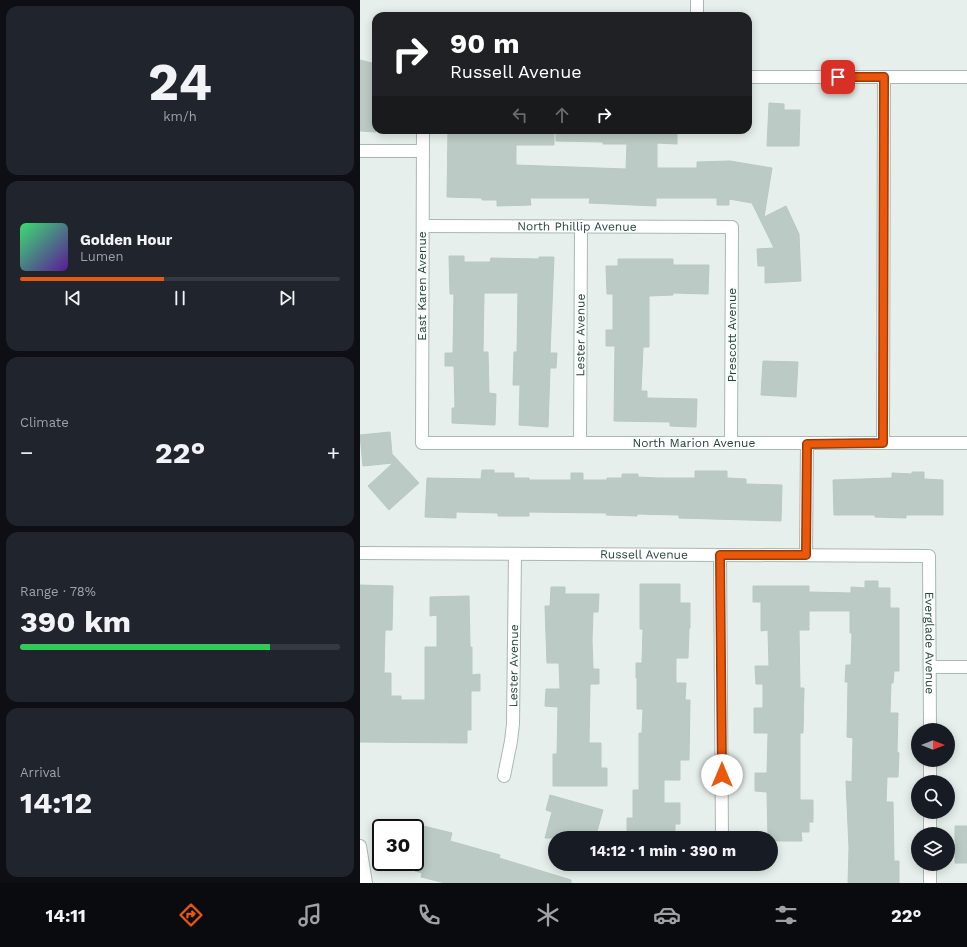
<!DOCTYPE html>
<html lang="en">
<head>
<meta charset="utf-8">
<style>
	:root { --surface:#171b24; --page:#20242c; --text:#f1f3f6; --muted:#9ea1a6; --line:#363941; --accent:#ea580c }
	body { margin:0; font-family:"Work Sans",sans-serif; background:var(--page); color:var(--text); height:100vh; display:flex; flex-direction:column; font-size:15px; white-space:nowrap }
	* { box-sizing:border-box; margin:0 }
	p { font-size:13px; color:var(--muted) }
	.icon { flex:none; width:22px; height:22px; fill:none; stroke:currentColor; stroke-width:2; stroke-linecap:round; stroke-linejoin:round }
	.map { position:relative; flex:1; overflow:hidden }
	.side { display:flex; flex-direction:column; gap:6px; padding:6px; background:#0d0f14; width:360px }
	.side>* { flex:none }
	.guide { position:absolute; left:12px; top:12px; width:380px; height:122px; border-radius:12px; box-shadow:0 2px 10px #0003; background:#202124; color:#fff; overflow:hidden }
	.needle { width:26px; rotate:90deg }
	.tools { position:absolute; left:551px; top:723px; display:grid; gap:8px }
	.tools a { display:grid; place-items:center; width:44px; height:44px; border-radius:50%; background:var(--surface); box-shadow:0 2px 10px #0003; font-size:20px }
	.speed { position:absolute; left:12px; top:819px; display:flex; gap:8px; font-size:20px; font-weight:700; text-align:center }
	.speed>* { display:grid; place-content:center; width:52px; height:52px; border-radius:50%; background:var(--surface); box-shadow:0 2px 10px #0003; line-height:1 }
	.speed .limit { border:2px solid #111; border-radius:6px; background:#fff; color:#111 }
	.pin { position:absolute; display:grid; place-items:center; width:34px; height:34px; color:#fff; margin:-17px; border-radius:8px; box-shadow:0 2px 6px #0006 }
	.me { position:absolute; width:44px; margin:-22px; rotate:0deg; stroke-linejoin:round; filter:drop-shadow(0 0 3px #0008) }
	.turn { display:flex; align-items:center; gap:14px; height:84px; padding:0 12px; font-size:18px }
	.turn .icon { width:52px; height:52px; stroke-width:2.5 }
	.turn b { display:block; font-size:28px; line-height:34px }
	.lanes { display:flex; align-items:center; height:38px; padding:0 12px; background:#0003; justify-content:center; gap:20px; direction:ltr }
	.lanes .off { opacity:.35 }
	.big { font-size:30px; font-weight:700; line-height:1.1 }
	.side .card { flex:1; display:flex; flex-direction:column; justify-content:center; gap:6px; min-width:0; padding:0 14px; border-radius:12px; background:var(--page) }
	.side .dial { align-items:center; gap:0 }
	.dial b { font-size:52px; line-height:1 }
	.song { display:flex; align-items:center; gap:12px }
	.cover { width:48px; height:48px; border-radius:6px; background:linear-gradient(135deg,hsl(140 70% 55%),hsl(270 70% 35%)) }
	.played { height:4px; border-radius:2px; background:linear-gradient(90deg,var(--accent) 45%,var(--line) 45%) }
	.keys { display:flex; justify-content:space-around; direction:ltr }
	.heat { display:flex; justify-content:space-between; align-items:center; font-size:22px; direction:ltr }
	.charge { height:6px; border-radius:3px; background:linear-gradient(90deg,#34c759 78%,var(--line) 0) }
	.trip { position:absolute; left:188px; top:831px; width:230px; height:40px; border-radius:20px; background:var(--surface); box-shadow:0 2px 10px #0003; font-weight:700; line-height:40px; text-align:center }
	.tab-bar { display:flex; height:64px; justify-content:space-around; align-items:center; background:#090b0e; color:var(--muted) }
	.tab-bar .icon { width:28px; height:28px }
	.tab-bar .active { color:var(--accent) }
	.tab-bar b { font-size:18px; color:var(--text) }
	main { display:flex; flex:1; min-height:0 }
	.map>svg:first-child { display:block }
	.building { fill:#bbcac4; stroke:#b8c9c2 }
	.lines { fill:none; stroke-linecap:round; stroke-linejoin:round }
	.street-casing { stroke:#a8b8b2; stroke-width:14 }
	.street { stroke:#fff; stroke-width:12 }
	.route-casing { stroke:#983908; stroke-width:10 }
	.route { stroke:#ea580c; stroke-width:7 }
	.labels { text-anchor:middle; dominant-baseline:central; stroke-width:3; stroke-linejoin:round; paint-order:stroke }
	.street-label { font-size:12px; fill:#24423a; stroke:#f7fbf9 }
</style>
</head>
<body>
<main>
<section class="side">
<div class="card dial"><b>24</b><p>km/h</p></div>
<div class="card">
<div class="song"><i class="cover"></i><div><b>Golden Hour</b><p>Lumen</p></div></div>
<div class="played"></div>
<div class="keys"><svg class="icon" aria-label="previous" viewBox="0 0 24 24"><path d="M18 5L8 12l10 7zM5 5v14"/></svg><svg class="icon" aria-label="pause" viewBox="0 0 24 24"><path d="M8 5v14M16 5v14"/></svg><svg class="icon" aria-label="next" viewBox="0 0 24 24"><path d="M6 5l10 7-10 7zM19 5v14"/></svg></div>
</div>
<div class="card"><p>Climate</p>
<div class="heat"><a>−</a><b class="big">22°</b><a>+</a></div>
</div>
<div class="card"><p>Range · 78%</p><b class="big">390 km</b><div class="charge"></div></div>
<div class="card"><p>Arrival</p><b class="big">14:12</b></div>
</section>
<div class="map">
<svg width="607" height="883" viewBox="0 0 607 883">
	<rect width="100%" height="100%" fill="#e6efeb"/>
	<path class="building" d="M 0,60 L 16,64 L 16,132 L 0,131 Z
		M 409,103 L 424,104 L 424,110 L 440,110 L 439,146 L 407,146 Z
		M 88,130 L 194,130 L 194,145 L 156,145 L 156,165 L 266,169 L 267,144 L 243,144 L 243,142 L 196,141 L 196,130 L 317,130 L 317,144 L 297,143 L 297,168 L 337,168 L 337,162 L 370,161 L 412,168 L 404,217 L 426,206 L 439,234 L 441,281 L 405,283 L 405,266 L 398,266 L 397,249 L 414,248 L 392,203 L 369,199 L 369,205 L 357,205 L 357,198 L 296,198 L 296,206 L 229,203 L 230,198 L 170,198 L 171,205 L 137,206 L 137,200 L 122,200 L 122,198 L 87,197 Z
		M 89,256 L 104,256 L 104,262 L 130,262 L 131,258 L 179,259 L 179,257 L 194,257 L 190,353 L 197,353 L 196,368 L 190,368 L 188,427 L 159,425 L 160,385 L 153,385 L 154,352 L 157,352 L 158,293 L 124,293 L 123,352 L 128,352 L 129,393 L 136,394 L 135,425 L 92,423 L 92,408 L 95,408 L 94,366 L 85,366 L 85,353 L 93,353 L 94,294 L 90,294 Z
		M 258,259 L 313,259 L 313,265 L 349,265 L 348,294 L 313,293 L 313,295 L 289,296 L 289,347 L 283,347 L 281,391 L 287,391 L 287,398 L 337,399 L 336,427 L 310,426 L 310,422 L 254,421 L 255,346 L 246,346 L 246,330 L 253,330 L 253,294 L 247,294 L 246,266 L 258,266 Z
		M 403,361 L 438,362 L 436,397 L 401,395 Z
		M 30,432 L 32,454 L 59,483 L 29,510 L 8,486 L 33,463 L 3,466 L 0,435 Z
		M 122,470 L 134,470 L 134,473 L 154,473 L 154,478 L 169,478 L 169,480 L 211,480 L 211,473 L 223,473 L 223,480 L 247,480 L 247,478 L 262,478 L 262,474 L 278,474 L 278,477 L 298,478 L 335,478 L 335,471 L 367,471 L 367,478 L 386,479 L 386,484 L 422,485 L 421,521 L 319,518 L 319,515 L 277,514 L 277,516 L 246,515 L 247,513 L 169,512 L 169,516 L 138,516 L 138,513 L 96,512 L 96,518 L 65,517 L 67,478 L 121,479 Z
		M 552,472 L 564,472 L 564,479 L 583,480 L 583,515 L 546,515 L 546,518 L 515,517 L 515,515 L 474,515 L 473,480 L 532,478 L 532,473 L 552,474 Z
		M 505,581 L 518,581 L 518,588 L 530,588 L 530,608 L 539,608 L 539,671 L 534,671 L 533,683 L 531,683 L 530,713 L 538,713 L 537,752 L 539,753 L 538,777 L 527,777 L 526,802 L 533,802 L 534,861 L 539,861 L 539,883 L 488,883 L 489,848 L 486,781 L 492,782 L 493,738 L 487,737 L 488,682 L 485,682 L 486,665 L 491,665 L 492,633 L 490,633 L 490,611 L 449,611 L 449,630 L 439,630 L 440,688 L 444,688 L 443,733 L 440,733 L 440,800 L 453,800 L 453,822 L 449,822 L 449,832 L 441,832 L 442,841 L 411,841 L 411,838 L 408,838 L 407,792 L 395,791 L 395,773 L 407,773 L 408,733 L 394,733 L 394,708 L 403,708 L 403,684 L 396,684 L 395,666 L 409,666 L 408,630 L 401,631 L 401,602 L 393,602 L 393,586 L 449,586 L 449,592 L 491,593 L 491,587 L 505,588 Z
		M 280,584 L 320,584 L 320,603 L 330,603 L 330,628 L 329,628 L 328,658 L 316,658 L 316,683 L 326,683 L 325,700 L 330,700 L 329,760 L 320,760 L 320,780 L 304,780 L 304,803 L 320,803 L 320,824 L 315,824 L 315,837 L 267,837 L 267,818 L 273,818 L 273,790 L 279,790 L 279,733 L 282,733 L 283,709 L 277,709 L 277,678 L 276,678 L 276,663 L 282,663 L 283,629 L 280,629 Z
		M 0,585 L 33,586 L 32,630 L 25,630 L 24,673 L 31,673 L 31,696 L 41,696 L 41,700 L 65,700 L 65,647 L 77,647 L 77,615 L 70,616 L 70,597 L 109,596 L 110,647 L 112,647 L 112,675 L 120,674 L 120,691 L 111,691 L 111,730 L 107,730 L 107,743 L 0,742 Z
		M 191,587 L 205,587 L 205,594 L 239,594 L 238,612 L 233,612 L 232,640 L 233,669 L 239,669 L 239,684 L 230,684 L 229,743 L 241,743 L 241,768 L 247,768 L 247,786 L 193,786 L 193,754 L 197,754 L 198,707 L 185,706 L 186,689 L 200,689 L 199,663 L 187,663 L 185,606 L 190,606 Z
		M 190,795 L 243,810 L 235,838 L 185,838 L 192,812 L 186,810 Z
		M 55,824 L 92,833 L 90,841 L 140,855 L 139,858 L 211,880 L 211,883 L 85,883 L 61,877 L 62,873 L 55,871 Z
		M 595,826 L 607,826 L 607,863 L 595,863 Z"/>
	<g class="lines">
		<g class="street-casing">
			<g id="street">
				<path d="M 337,16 L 337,0"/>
				<path d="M 388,77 L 607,77"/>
				<path id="s1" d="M 63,130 L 62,443 L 607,443"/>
				<path d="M 0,151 L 63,151"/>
				<path id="s2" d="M 63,226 L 372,227 L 371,443"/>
				<path id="s3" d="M 220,443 L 221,226"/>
				<path d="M 523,443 L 524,77"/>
				<path id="s4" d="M 0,553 L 569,556 L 570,730"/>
				<path d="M 360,555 L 362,838"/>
				<path d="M 446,555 L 447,444"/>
				<path d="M 570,667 L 607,667"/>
				<path d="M 570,760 L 570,782"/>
				<path id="s5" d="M 144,776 L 151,741 L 153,724 L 155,554"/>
				<path d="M 570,812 L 570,834"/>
				<path d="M 0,846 L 6,883"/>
				<path d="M 570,864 L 570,883"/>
			</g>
		</g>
		<use href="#street" class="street"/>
	</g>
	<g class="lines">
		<g class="route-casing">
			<path id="route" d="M 362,775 L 360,555 L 446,555 L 447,444 L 523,443 L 524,77 L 478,77"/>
		</g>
		<use href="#route" class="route"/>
	</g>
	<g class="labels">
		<g class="street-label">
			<text stroke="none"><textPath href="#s2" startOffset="154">North Phillip Avenue</textPath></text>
			<text transform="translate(62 286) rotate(-90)">East Karen Avenue</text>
			<text stroke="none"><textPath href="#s3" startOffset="108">Lester Avenue</textPath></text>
			<text transform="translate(372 335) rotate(-90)">Prescott Avenue</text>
			<text stroke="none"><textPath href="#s1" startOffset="585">North Marion Avenue</textPath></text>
			<text stroke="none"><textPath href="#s4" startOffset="284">Russell Avenue</textPath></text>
			<text stroke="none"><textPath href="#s4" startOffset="656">Everglade Avenue</textPath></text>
			<text stroke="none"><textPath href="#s5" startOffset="111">Lester Avenue</textPath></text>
		</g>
	</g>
</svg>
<div class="tools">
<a><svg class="needle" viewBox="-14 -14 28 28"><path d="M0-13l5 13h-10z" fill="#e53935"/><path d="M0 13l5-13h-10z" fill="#9ea1a6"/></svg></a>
<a><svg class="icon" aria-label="search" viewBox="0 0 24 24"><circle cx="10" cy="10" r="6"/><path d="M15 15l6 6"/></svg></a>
<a><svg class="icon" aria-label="layers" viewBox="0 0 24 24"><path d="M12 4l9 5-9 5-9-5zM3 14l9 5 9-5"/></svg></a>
</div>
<div class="speed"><div class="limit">30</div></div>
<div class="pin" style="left:478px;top:77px;background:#d93025"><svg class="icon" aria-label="arrive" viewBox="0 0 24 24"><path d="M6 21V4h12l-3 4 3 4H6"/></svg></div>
<svg class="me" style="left:362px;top:775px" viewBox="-20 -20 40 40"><circle r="19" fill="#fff"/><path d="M0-13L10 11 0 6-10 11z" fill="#ea580c"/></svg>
<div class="trip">14:12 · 1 min · 390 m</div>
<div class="guide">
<div class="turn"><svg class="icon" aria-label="right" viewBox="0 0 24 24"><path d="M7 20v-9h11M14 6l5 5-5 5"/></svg><div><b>90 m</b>Russell Avenue</div></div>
<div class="lanes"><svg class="icon off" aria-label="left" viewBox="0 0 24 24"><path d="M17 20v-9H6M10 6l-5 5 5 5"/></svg><svg class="icon off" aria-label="ahead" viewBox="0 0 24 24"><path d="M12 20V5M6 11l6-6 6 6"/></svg><svg class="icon" aria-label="right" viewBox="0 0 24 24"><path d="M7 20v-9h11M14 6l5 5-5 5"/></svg></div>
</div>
</div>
</main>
<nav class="tab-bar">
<b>14:11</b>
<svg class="icon active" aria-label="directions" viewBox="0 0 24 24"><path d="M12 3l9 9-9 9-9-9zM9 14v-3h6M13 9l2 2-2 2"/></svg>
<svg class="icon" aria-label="music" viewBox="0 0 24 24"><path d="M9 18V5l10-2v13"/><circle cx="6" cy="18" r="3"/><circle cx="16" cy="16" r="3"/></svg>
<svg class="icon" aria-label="phone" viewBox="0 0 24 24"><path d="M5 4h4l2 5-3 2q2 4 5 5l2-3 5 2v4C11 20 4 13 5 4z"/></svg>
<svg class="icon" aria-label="climate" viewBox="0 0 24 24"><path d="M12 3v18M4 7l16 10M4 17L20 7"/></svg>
<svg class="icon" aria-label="car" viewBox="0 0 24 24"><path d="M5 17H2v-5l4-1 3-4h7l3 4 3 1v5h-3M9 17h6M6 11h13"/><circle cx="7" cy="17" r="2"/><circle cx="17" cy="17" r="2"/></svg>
<svg class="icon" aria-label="filters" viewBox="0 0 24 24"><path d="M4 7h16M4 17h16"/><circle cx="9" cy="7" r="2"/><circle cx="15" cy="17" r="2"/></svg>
<b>22°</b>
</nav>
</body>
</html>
